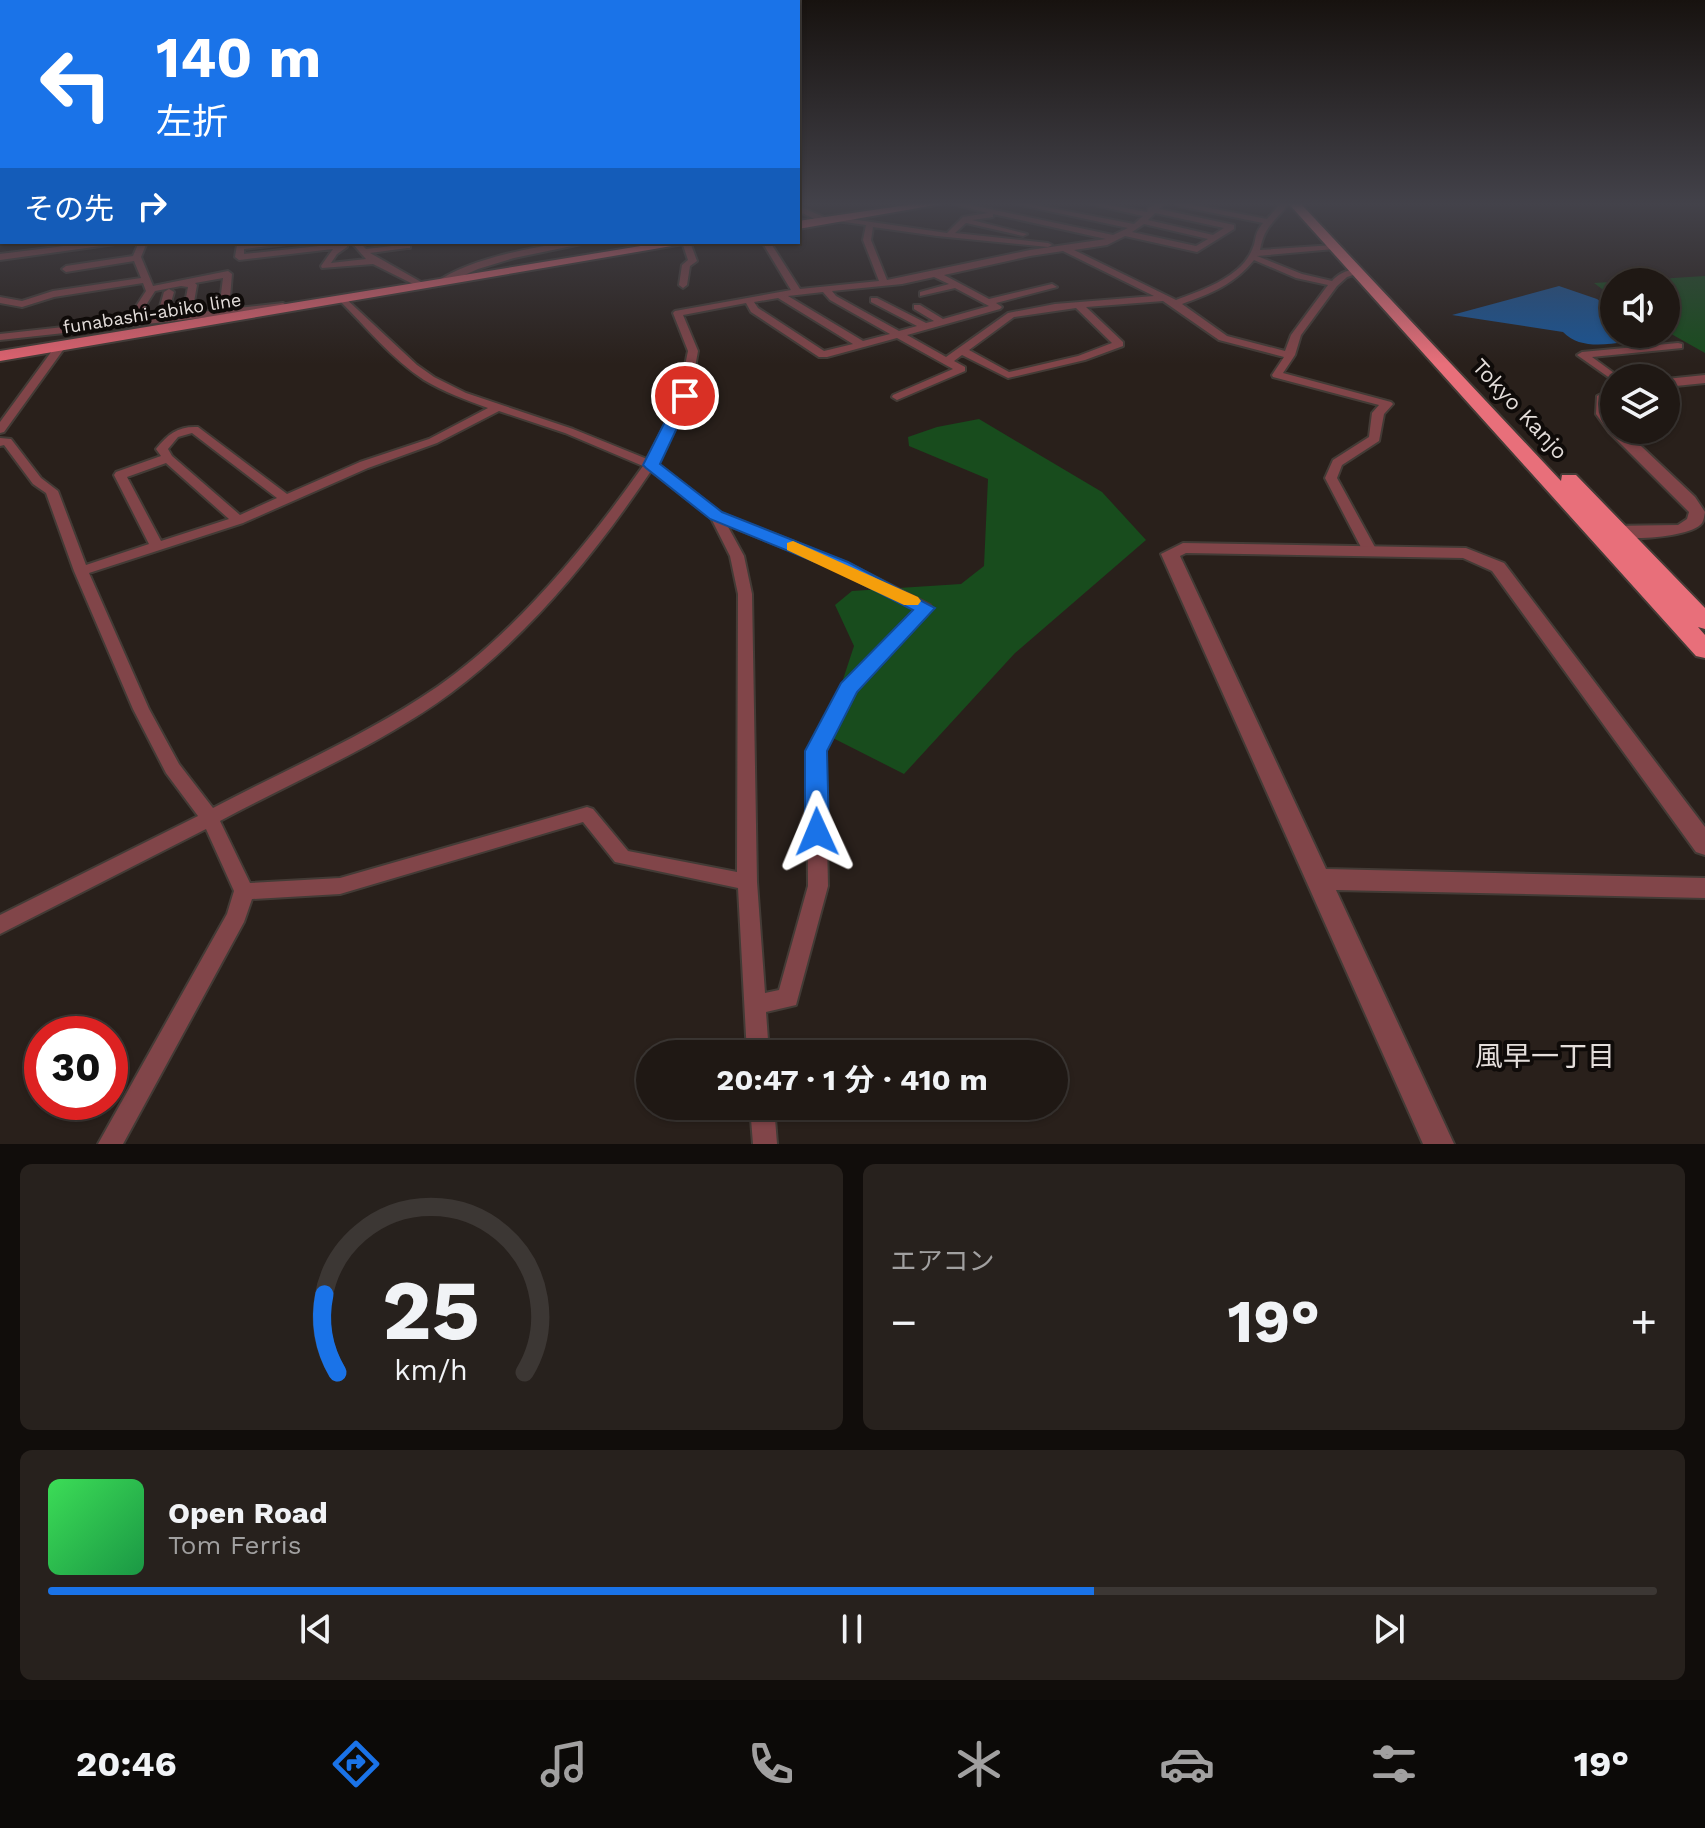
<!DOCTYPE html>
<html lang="ja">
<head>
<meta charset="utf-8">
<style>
	:root { --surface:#1f1814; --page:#27211d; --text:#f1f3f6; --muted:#a1a0a0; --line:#3c3734; --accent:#1a73e8 }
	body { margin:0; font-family:"Work Sans","Noto Sans JP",sans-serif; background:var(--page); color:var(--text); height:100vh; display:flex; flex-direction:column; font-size:30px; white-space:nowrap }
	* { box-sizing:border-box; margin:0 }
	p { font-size:26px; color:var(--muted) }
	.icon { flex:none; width:44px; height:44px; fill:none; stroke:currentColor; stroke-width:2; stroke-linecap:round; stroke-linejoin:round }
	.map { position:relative; height:1144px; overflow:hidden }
	.details { display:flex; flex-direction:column; gap:20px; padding:20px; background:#110d0b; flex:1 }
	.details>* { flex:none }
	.guide { position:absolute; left:0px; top:0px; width:800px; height:244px; box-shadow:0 2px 6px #0004,0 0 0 2px var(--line); background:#1a73e8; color:#fff; overflow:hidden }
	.buttons { position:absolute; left:1600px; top:268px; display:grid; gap:16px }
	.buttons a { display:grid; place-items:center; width:80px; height:80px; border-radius:50%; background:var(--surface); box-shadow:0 2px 6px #0004,0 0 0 2px var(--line); font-size:40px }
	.speed { position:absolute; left:24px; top:1016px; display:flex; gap:16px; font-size:40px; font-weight:700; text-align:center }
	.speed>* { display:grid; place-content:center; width:104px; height:104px; border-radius:50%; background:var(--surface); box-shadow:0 2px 6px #0004,0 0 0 2px var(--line); line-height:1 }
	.speed .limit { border:12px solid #d22; background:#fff; color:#111 }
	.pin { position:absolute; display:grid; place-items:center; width:68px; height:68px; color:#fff; margin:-34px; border:4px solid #fff; border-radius:50%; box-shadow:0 2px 8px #0007 }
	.me { position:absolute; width:88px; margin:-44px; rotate:359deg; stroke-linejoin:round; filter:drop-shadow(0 0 6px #0008) }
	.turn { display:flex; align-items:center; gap:28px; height:168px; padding:0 24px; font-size:36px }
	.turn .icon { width:104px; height:104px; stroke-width:2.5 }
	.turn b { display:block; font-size:56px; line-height:68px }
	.then { display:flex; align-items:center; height:76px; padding:0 24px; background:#0003; gap:16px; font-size:30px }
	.big { font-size:60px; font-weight:700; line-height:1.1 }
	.details .card { flex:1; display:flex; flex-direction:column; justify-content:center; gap:12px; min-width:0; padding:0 28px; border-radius:12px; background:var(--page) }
	.details .dial { align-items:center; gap:0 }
	.dial svg { height:208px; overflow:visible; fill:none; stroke:var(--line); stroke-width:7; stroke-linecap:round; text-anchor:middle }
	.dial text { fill:var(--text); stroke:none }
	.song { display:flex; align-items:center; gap:24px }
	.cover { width:96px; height:96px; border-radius:12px; background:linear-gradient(135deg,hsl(130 70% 55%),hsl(140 70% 35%)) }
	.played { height:8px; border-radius:4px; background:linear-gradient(90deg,var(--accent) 65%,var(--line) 65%) }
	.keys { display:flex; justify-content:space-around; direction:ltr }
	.heat { display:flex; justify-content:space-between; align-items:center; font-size:44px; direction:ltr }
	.details .tiles { flex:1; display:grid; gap:20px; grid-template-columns:1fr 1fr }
	.card:last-child { grid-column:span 2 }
	.trip { position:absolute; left:636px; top:1040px; width:432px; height:80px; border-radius:40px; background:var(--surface); box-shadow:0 2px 6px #0004,0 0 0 2px var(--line); font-weight:700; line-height:80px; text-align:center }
	.tabs { display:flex; height:128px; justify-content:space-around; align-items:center; background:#0c0a08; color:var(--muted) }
	.tabs .icon { width:56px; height:56px }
	.tabs .active { color:var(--accent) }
	.tabs b { font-size:36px; color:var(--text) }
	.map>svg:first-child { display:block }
	.green { fill:#184c1d }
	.water { fill:#1a5595 }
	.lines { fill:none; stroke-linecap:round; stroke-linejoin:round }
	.minor-casing { stroke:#433b36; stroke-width:4 }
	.tertiary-casing { stroke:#433b36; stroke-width:4 }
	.primary-casing { stroke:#433b36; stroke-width:4 }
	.trunk-casing { stroke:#433b36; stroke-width:4 }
	.minor { fill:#814549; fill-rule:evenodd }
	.tertiary { fill:#814549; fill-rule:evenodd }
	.primary { fill:#dd626f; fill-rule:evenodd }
	.trunk { fill:#e86f7a; fill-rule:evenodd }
	.route { fill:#1a73e8; stroke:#114b97; stroke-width:2 }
	.slow { fill:#f59e0b }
	.labels { text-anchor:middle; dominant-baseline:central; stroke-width:8; stroke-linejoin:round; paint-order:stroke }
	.far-street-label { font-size:18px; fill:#e4dedb; stroke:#0f0b09 }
	.street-label { font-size:22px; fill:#e4dedb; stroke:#0f0b09 }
	.near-neighbourhood-label { font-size:28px; fill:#e4dedb; stroke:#0f0b09 }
</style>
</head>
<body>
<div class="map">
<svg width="1705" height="1144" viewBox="0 0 1705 1144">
	<rect width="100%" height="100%" fill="#29201b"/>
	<path class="green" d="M 1705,276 L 1705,353 L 1666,331 L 1666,282 L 1614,282 L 1614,298 L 1594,283 Z
		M 979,419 L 1102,492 L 1146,540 L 1015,653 L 904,774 L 825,734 L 854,646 L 835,605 L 852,591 L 961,584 L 984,566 L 988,479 L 909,446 L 908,437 L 937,427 Z"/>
	<path class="water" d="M 1559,286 L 1597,299 L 1614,311 L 1614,334 L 1644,334 L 1649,338 C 1622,341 1584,354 1563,332 L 1452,315 Z"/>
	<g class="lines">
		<g class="minor-casing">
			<path id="minor" d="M 953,204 L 966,204 L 1113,235 L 1128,228 L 1016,204 L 1030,204 L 1134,224 L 1143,216 L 1090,204 L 1104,204 L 1147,212 L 1148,208 L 1156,204 L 1164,204 L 1159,209 L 1234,225 L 1234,229 L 1197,252 L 1125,236 L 1107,245 L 1074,250 L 1176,300 C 1200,291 1239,278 1251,252 C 1258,239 1252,237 1263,223 L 1179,206 L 1175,204 L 1189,204 L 1267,219 L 1280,204 L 1288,204 C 1275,222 1264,226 1260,250 L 1334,245 L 1338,247 L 1334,249 L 1257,256 L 1302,274 L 1332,281 C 1339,273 1353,266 1362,272 L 1347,277 L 1337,286 L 1301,335 L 1295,355 L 1283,373 L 1391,402 L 1393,404 L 1384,414 L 1379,441 L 1342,465 L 1337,478 L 1377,551 L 1375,554 L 1370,555 L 1363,551 L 1325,478 L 1333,460 L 1369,437 L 1372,413 L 1379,405 L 1273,377 L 1272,375 L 1284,357 L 1219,340 L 1163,301 L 1086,307 L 1123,342 L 1123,346 L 1085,360 L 1008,378 L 962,355 L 954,361 L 965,367 L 965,371 L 897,400 L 892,397 L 893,395 L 953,369 L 897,338 L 827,357 L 819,357 L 751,312 L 746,303 L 683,315 L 698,351 L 689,400 L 657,463 L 721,513 L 847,563 L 930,605 L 932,608 L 856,691 L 825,751 L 828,886 L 796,1005 L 766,1012 L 769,1054 L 747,1054 L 738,888 L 615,862 L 583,822 L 340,894 L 252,899 L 244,922 L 123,1144 L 98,1144 L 227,914 L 234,891 L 206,829 L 0,934 L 0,915 L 198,816 L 166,773 L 133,709 L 74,571 L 46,493 L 33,484 L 4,445 L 0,446 L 0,438 L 11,439 L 41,478 L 58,491 L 86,565 L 149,544 L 114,475 L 116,472 L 161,456 L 156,449 C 168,434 178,426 198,427 L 287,494 L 360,462 L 429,439 L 488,408 C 466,400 444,392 424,380 C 392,359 366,327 340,301 L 340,297 L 343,296 L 417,365 L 434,377 L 466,393 L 573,429 L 647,459 L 678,400 L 688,351 L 673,313 L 675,311 L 791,290 L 762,242 L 770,242 L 800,289 L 879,281 L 863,240 L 866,225 L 837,221 L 837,217 L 947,233 L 963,217 L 988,213 ZM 1155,213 L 1224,228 L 1213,235 L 1148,220 ZM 993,214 L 1106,239 L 1030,250 L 887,280 L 871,240 L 873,227 L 937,236 L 1048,247 L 1052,245 L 1048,243 L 955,233 L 966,223 L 1023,236 L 1027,234 L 972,220 L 993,217 ZM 1144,224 L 1208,239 L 1196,246 L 1132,232 ZM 1063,251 L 1154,296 L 1055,304 L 1008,313 L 946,357 L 907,335 L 1000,309 L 1002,307 L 996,303 L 1057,287 L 1052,284 L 989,299 L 944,275 L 1030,256 ZM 1254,260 L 1296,278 L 1328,285 L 1291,335 L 1285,351 L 1227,336 L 1182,304 C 1210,294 1235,284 1254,260 ZM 934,277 L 949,284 L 920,292 L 920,296 L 955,288 L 989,306 L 943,319 L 920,305 L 914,305 L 914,309 L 934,321 L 926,323 L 877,298 L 871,298 L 871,302 L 917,326 L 899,331 L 836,296 L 832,291 L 902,284 ZM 823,292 L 830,300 L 890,334 L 863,341 L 788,296 ZM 778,298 L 853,344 L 824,351 L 758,308 L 754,302 ZM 1076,308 L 1112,343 L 1078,356 L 1009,372 L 969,350 L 1014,317 ZM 499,411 L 565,433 L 643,466 C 589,543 515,633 437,687 C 367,735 287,769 213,808 L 179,764 L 149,709 L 89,573 L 243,523 L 368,468 L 437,443 ZM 192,433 L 277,498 L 240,515 L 172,456 L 168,449 L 178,437 ZM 166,463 L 229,519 L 161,541 L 127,477 ZM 651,471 L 711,518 L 730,556 L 738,594 L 737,872 L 628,851 L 593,809 L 587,807 L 340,878 L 250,883 L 220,821 C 296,780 382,744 451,693 C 530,634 596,553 651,471 ZM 727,525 L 837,569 L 916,609 L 843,684 L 807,751 L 808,886 L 779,990 L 765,993 L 757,882 L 752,594 L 744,556 Z
				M 798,206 L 829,219 L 830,221 L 823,223 L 798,211 Z
				M 96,242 L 119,242 L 115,244 L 0,260 L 0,254 Z
				M 139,242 L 147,242 L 141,257 L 153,286 L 228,271 L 232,274 L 229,309 L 283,303 L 288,306 L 283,309 L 0,340 L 0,334 L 127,320 L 146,291 L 143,283 L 54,297 L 22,307 L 0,303 L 0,297 L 22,301 L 53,291 L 141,278 L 134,261 L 66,272 L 62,269 L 66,266 L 133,256 ZM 223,278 L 219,310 L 192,313 L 197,285 L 195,283 ZM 181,286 L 188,287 L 183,314 L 167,316 L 174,292 L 169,289 L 164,292 L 157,317 L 137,319 L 155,291 Z
				M 264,242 L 291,242 L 287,244 L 244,249 L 244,254 L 347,243 L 347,247 L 337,254 L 331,263 L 366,259 L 351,242 L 359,242 L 366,249 L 410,244 L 410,248 L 407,248 L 370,253 L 428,286 L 421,288 L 373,264 L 322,268 L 321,266 L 333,249 L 239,260 L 235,257 L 237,245 Z
				M 567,242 L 591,242 L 514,258 L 478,269 L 442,285 L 435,283 C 468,259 526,249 567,242 Z
				M 682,242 L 690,242 L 697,261 L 690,266 L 687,285 L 683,288 L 679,285 L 682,265 L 688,260 Z
				M 61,343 L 66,346 L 4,432 L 0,433 L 0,422 L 57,344 Z
				M 1678,343 L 1682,344 L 1682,348 L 1592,357 L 1618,376 L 1619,378 L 1614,378 L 1614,381 L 1577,355 L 1582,352 Z
				M 750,1106 L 774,1106 L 777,1144 L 753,1144 Z"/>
		</g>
		<g class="tertiary-casing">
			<path id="tertiary" d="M 1705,375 L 1705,383 L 1666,387 L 1666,379 Z
				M 1614,388 L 1614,398 L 1609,401 L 1614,430 L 1624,430 L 1695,497 L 1705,512 C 1704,516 1704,520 1702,523 C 1690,539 1612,543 1599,531 L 1608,526 L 1678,525 L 1687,519 L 1689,512 L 1609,432 L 1596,414 L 1597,396 Z
				M 1183,543 L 1466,548 L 1504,563 L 1705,827 L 1705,855 L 1696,852 L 1492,571 L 1463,558 L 1186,553 L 1180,556 L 1326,869 L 1705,878 L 1705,898 L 1336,890 L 1454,1144 L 1423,1144 L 1161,554 Z"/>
		</g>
		<g class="primary-casing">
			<path id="primary" d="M 914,204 L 941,204 L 798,229 L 798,221 Z
				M 665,242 L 695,242 L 0,361 L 0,351 Z"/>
		</g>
		<g class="trunk-casing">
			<path id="trunk" d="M 1289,204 L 1301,204 L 1561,481 L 1562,475 L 1576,475 L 1705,608 L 1705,629 L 1698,627 L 1705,635 L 1705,658 L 1696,656 Z"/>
		</g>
		<use href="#minor" class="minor"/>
		<use href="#tertiary" class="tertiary"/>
		<use href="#primary" class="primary"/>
		<use href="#trunk" class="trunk"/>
	</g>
	<linearGradient id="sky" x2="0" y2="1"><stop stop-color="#17120f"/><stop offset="0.56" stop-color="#43424a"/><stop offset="1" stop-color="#43424a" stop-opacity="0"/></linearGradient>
	<rect width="1705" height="364" fill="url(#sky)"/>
	<path class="route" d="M 685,392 L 692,396 L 660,464 L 722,512 L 848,562 L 935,608 L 857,692 L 827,751 L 829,832 L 826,839 L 809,839 L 805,832 L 805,751 L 841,683 L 913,610 L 835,570 L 710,519 L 646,468 L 643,465 L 678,396 Z"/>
	<path class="slow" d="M 793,541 L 918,597 L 921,601 L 918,605 L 904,605 L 787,550 L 787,543 Z"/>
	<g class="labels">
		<g class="far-street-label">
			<text transform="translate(152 313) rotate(-9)">funabashi-abiko line</text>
		</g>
		<g class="street-label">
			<text transform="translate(1520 409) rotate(47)">Tokyo Kanjo</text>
		</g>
		<g class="near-neighbourhood-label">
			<text x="1545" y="1056">風早一丁目</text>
		</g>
	</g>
</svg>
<div class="buttons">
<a><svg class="icon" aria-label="sound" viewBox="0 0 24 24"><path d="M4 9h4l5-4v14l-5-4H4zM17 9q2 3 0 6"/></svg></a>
<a><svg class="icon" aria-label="layers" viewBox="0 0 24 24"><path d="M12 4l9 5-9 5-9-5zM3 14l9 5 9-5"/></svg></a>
</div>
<div class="speed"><div class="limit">30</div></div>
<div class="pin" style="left:685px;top:396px;background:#d93025"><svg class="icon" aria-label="arrive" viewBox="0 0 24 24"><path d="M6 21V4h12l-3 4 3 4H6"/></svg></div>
<svg class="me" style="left:817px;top:832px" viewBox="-20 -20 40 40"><path d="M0-17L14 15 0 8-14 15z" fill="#1a73e8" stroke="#fff" stroke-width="4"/></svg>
<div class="trip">20:47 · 1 分 · 410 m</div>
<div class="guide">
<div class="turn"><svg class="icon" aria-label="left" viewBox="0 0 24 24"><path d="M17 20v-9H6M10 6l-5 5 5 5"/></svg><div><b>140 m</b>左折</div></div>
<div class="then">その先<svg class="icon" aria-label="right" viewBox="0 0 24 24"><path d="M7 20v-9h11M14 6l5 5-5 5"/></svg></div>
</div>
</div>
<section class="details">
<div class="tiles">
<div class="card dial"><svg viewBox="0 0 100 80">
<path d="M14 69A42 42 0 1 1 86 69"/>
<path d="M14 69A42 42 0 0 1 9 39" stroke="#1a73e8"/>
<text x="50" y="56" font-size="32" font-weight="700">25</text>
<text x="50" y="72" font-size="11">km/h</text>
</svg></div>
<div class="card"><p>エアコン</p>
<div class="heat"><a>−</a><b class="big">19°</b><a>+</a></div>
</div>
<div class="card">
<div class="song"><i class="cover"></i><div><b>Open Road</b><p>Tom Ferris</p></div></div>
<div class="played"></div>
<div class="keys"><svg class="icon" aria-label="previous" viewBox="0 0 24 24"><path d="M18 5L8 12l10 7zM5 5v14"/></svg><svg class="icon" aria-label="pause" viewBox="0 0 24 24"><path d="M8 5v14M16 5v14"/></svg><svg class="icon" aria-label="next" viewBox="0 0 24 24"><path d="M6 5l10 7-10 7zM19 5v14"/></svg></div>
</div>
</div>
</section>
<nav class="tabs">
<b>20:46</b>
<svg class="icon active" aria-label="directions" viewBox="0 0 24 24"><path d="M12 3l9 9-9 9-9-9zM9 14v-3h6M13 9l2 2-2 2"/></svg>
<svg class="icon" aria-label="music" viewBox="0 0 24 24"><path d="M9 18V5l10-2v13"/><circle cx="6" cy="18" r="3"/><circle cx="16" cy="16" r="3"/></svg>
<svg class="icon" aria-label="phone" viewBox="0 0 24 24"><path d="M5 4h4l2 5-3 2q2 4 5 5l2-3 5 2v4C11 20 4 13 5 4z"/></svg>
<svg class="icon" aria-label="climate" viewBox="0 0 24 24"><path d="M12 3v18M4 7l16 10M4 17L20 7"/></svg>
<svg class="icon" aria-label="car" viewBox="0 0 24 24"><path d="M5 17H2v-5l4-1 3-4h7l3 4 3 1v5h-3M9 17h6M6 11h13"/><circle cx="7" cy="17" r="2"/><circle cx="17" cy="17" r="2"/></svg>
<svg class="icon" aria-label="filters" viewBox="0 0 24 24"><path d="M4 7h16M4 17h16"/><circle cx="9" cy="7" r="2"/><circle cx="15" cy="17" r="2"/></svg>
<b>19°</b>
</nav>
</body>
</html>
